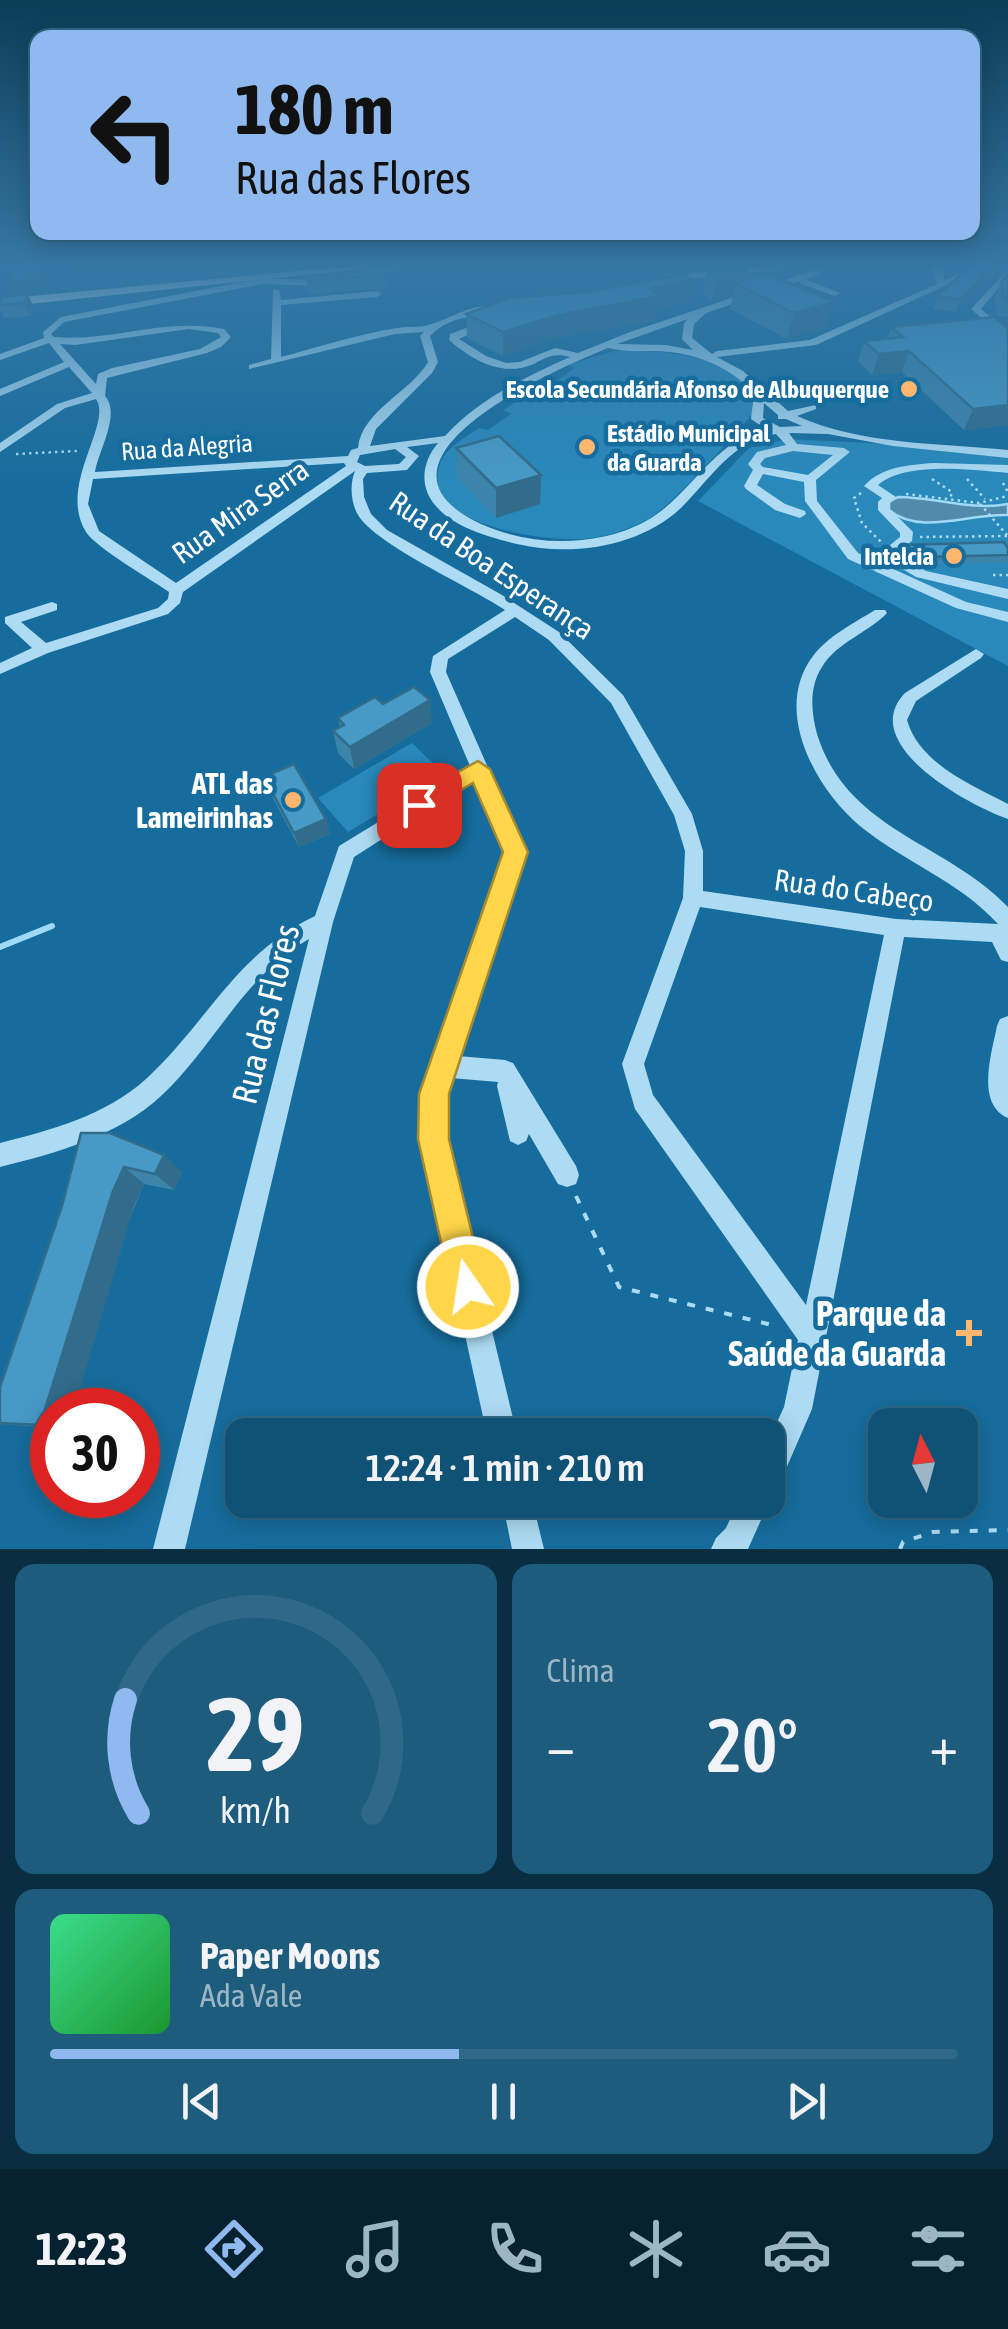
<!DOCTYPE html>
<html lang="pt">
<head>
<meta charset="utf-8">
<style>
	:root { --surface:#105276; --page:#1e5c7e; --text:#f1f3f6; --muted:#9cb6c5; --line:#306988; --accent:#90b9f0 }
	body { margin:0; font-family:"Asap Condensed",sans-serif; background:var(--page); color:var(--text); height:100vh; display:flex; flex-direction:column; font-size:38px; white-space:nowrap }
	* { box-sizing:border-box; margin:0 }
	p { font-size:32px; color:var(--muted) }
	.icon { flex:none; width:55px; height:55px; fill:none; stroke:currentColor; stroke-width:2; stroke-linecap:round; stroke-linejoin:round }
	.map { position:relative; height:1549px; overflow:hidden }
	.side { display:flex; flex-direction:column; gap:15px; padding:15px; background:#092d41; flex:1 }
	.side>* { flex:none }
	.hud { position:absolute; left:30px; top:30px; width:950px; height:210px; border-radius:20px; box-shadow:0 5px 25px #0003,0 0 0 2px var(--line); background:#90b9f0; color:#111; overflow:hidden }
	.needle { width:65px; rotate:354deg }
	.buttons { position:absolute; left:868px; top:1408px; display:grid; gap:20px }
	.buttons a { display:grid; place-items:center; width:110px; height:110px; border-radius:20px; background:var(--surface); box-shadow:0 5px 25px #0003,0 0 0 2px var(--line); font-size:50px }
	.speed { position:absolute; left:30px; top:1388px; display:flex; gap:20px; font-size:50px; font-weight:700; text-align:center }
	.speed>* { display:grid; place-content:center; width:130px; height:130px; border-radius:50%; background:var(--surface); box-shadow:0 5px 25px #0003,0 0 0 2px var(--line); line-height:1 }
	.speed .limit { border:15px solid #d22; background:#fff; color:#111 }
	.pin { position:absolute; display:grid; place-items:center; width:85px; height:85px; color:#fff; margin:-42px; border-radius:20px; box-shadow:0 5px 15px #0006 }
	.me { position:absolute; width:110px; margin:-55px; rotate:347deg; stroke-linejoin:round; filter:drop-shadow(0 0 8px #0008) }
	.turn { display:flex; align-items:center; gap:35px; height:210px; padding:0 40px; font-size:45px }
	.turn .icon { width:130px; height:130px; stroke-width:2.5 }
	.turn b { display:block; font-size:70px; line-height:85px }
	.big { font-size:75px; font-weight:600; line-height:1.1 }
	.side .widget { flex:1; display:flex; flex-direction:column; justify-content:center; gap:15px; min-width:0; padding:0 35px; border-radius:20px; background:var(--page) }
	.side .dial { align-items:center; gap:0 }
	.dial svg { height:260px; overflow:visible; fill:none; stroke:var(--line); stroke-width:7; stroke-linecap:round; text-anchor:middle }
	.dial text { fill:var(--text); stroke:none }
	.song { display:flex; align-items:center; gap:30px }
	.cover { width:120px; height:120px; border-radius:15px; background:linear-gradient(135deg,hsl(150 70% 55%),hsl(130 70% 35%)) }
	.played { height:10px; border-radius:5px; background:linear-gradient(90deg,var(--accent) 45%,var(--line) 45%) }
	.keys { display:flex; justify-content:space-around; direction:ltr }
	.heat { display:flex; justify-content:space-between; align-items:center; font-size:55px; direction:ltr }
	.side .tiles { flex:1; display:grid; gap:15px; grid-template-columns:1fr 1fr }
	.widget:last-child { grid-column:span 2 }
	.trip { position:absolute; left:225px; top:1418px; width:560px; height:100px; border-radius:20px; background:var(--surface); box-shadow:0 5px 25px #0003,0 0 0 2px var(--line); font-weight:600; line-height:100px; text-align:center }
	.tabs { display:flex; height:160px; justify-content:space-around; align-items:center; background:#06212f; color:var(--muted) }
	.tabs .icon { width:70px; height:70px }
	.tabs .on { color:var(--accent) }
	.tabs b { font-size:45px; color:var(--text) }
	.map>svg:first-child { display:block }
	.green { fill:#2989bb }
	.water { fill:#508bab; stroke:#9fd9f5; stroke-width:2.5 }
	.lines { fill:none; stroke-linecap:round; stroke-linejoin:round }
	.stream { stroke:#9fd9f5; stroke-width:6 }
	.path-far1 { stroke:#addbf3; stroke-width:2.5; stroke-dasharray:2.5 4; stroke-linecap:butt }
	.path { stroke:#addbf3; stroke-width:4; stroke-dasharray:8 11; stroke-linecap:butt }
	.minor { fill:#addbf3; fill-rule:evenodd }
	.major { fill:#f9fcff; fill-rule:evenodd }
	.wall { fill:#3d84aa }
	.shaded-wall { fill:#326c8b }
	.building { fill:#479ac6; stroke:#326c8b; stroke-width:2.5 }
	.route { fill:#ffd54a; stroke:#a68a30; stroke-width:2.5 }
	.poi-dot { fill:#ffb76f; stroke:#166d9d; stroke-width:4 }
	.labels { text-anchor:middle; dominant-baseline:central; stroke-width:9; stroke-linejoin:round; paint-order:stroke }
	.far-poi-label { font-size:25px; font-weight:bold; fill:#fff; stroke:#166d9d; text-anchor:end }
	.far-street-label { font-size:25px; fill:#fff; stroke:#166d9d }
	.street-label { font-size:30px; fill:#fff; stroke:#166d9d }
	.poi-label { font-size:30px; font-weight:bold; fill:#fff; stroke:#166d9d; text-anchor:end }
	.near-street-label { font-size:35px; fill:#fff; stroke:#166d9d }
	.near-poi-label { font-size:35px; font-weight:bold; fill:#fff; stroke:#166d9d; text-anchor:end }
</style>
</head>
<body>
<div class="map">
<svg width="1008" height="1549" viewBox="0 0 1008 1549">
	<rect width="100%" height="100%" fill="#166d9d"/>
	<path class="green" d="M 615,351 C 657,349 756,354 753,414 C 729,440 678,500 650,518 C 631,529 606,537 584,539 C 547,542 417,526 440,464 C 446,447 466,437 479,428 L 488,430 L 511,414 L 504,410 L 547,379 L 555,382 L 575,368 L 567,365 Z
		M 787,439 L 911,445 L 1008,457 L 1008,666 L 698,501 L 749,448 Z
		M 412,743 L 444,774 L 348,832 L 318,798 Z"/>
	<path class="water" d="M 898,497 C 936,497 970,511 1008,504 L 1008,515 C 969,513 920,536 889,510 L 889,502 Z"/>
	<g class="lines">
		<path class="stream" d="M 0,947 L 52,926"/>
		<path class="path-far1" d="M 16,454 L 77,451
			M 932,479 L 952,492 L 950,499
			M 967,479 L 985,499
			M 1003,483 L 1008,492
			M 861,493 L 854,498 L 862,523 L 881,542
			M 906,494 L 979,503 L 1008,496
			M 980,504 L 1007,535
			M 920,537 L 1008,536
			M 993,575 L 1008,575"/>
		<path class="path" d="M 576,1196 L 619,1287 L 776,1326
			M 900,1549 L 903,1542 L 933,1532 L 1008,1530"/>
		<path class="minor" d="M 397,265 L 410,265 L 358,281 L 354,278 Z
			M 792,265 L 826,265 L 666,281 L 662,278 L 666,275 Z
			M 933,265 L 941,265 L 945,280 L 979,265 L 990,265 L 816,345 L 717,357 L 743,371 L 788,411 L 816,405 L 816,409 L 797,416 C 861,445 939,443 1008,450 L 1008,458 L 893,446 L 828,434 L 789,433 L 797,444 L 844,448 L 850,452 L 816,480 L 817,501 L 858,553 L 966,602 L 1008,612 L 1008,622 L 956,608 L 848,559 L 805,501 L 804,482 L 763,474 L 757,485 L 785,504 L 805,511 L 806,514 L 800,518 L 775,510 L 746,489 L 744,486 L 753,470 L 748,464 L 757,452 L 786,445 L 776,434 C 732,441 711,478 682,507 C 640,547 572,557 517,544 C 489,537 454,528 435,505 C 419,486 422,462 438,443 L 407,447 L 419,456 L 407,470 L 367,473 L 363,479 L 364,497 L 371,514 L 387,530 L 502,595 L 559,632 L 623,695 L 692,814 L 703,851 L 703,891 L 896,919 L 998,924 C 959,881 904,862 860,826 C 815,788 772,710 813,656 C 828,636 854,623 875,610 L 885,610 L 887,613 C 868,633 837,642 822,667 C 809,687 811,711 817,734 C 847,831 946,842 1008,907 L 1008,962 L 1001,960 L 992,942 L 904,937 L 812,1409 L 779,1485 L 768,1489 L 768,1442 L 784,1407 L 798,1340 L 635,1109 L 622,1064 L 683,898 L 685,851 L 674,815 L 611,703 L 549,640 L 515,617 L 448,659 L 446,672 L 525,852 L 458,1056 L 505,1060 L 513,1063 L 576,1166 L 579,1175 L 576,1184 L 567,1187 L 558,1184 L 529,1134 L 526,1141 L 518,1145 L 510,1141 L 497,1086 L 498,1082 L 451,1078 L 446,1095 L 446,1139 L 517,1435 L 487,1435 L 422,1139 L 422,1095 L 507,852 L 476,779 L 354,857 L 333,922 L 185,1549 L 153,1549 L 309,939 C 244,975 214,1047 161,1096 C 118,1136 56,1153 0,1167 L 0,1143 C 51,1130 105,1116 146,1079 C 208,1022 234,955 315,916 L 339,846 L 470,766 L 430,672 L 433,656 L 505,610 C 471,587 376,545 358,515 C 350,501 350,483 355,471 L 183,592 L 180,603 L 168,614 L 48,653 L 0,674 L 0,663 L 32,648 L 5,623 L 5,617 L 52,602 L 57,604 L 57,610 L 21,622 L 46,643 L 158,608 L 168,599 L 169,592 C 152,580 95,547 86,532 C 57,485 113,424 96,399 L 65,408 L 0,452 L 0,443 L 57,404 L 92,393 L 69,367 L 0,396 L 0,389 L 64,362 L 49,343 L 0,360 L 0,354 L 44,338 L 43,332 L 61,317 L 262,278 L 331,281 L 328,286 L 262,284 L 64,322 L 51,334 L 54,337 C 113,342 164,317 224,329 L 231,337 L 221,347 L 207,353 L 107,378 L 105,396 C 121,414 99,449 95,472 L 348,456 L 351,450 L 358,448 C 362,410 410,393 428,362 L 420,336 L 424,332 L 395,334 L 249,369 L 249,365 L 271,359 L 273,290 L 279,290 L 281,300 L 377,291 L 382,294 L 377,297 L 281,305 L 281,357 C 319,347 358,334 397,328 C 407,326 418,328 428,325 C 451,319 478,299 503,308 C 478,318 451,314 430,336 L 438,362 L 432,373 L 376,429 L 370,446 L 445,436 C 479,399 525,377 570,357 C 553,352 546,358 531,365 C 501,377 471,359 449,340 L 450,334 L 485,321 L 493,323 L 459,339 L 486,356 L 506,363 L 520,362 L 555,348 L 578,353 L 630,332 L 818,269 L 821,274 L 805,279 L 840,293 L 835,296 L 801,284 L 800,281 L 706,313 L 694,324 L 692,338 L 712,354 L 717,351 L 810,340 L 937,284 ZM 688,319 L 684,323 L 682,339 L 693,350 L 666,345 L 617,344 ZM 189,329 L 218,333 L 221,337 L 200,349 L 112,368 L 98,374 L 96,384 L 60,344 L 75,345 ZM 608,348 C 622,352 640,351 655,351 C 693,352 728,365 754,393 L 751,419 L 766,429 C 720,440 700,478 666,507 C 643,527 612,537 582,540 C 545,544 505,537 471,519 C 357,456 558,368 608,348 ZM 764,403 L 778,415 L 778,419 L 786,419 L 802,426 L 780,427 L 763,418 ZM 395,449 L 406,457 L 399,464 L 365,466 L 357,462 L 360,455 ZM 793,451 L 833,455 L 808,475 L 763,467 L 760,464 L 765,458 ZM 344,463 L 346,466 L 176,583 L 99,531 L 88,504 L 93,479 ZM 700,907 L 884,935 L 806,1305 L 653,1095 L 644,1064 Z
			M 1008,269 L 1008,277 L 981,309 L 1008,332 L 1008,340 L 971,309 Z
			M 934,463 L 1008,465 L 1008,473 C 973,470 906,461 878,485 L 896,497 L 890,503 L 890,509 L 913,532 L 912,541 L 898,551 L 899,557 L 926,571 L 1008,589 L 1008,599 L 916,577 L 886,559 L 884,550 L 900,537 L 900,533 L 878,510 L 878,502 L 882,498 L 864,486 C 883,466 908,465 934,463 Z
			M 976,649 L 984,654 L 981,658 L 916,701 L 907,720 C 919,763 971,785 1008,804 L 1008,819 C 968,805 856,744 905,693 Z
			M 1008,1016 L 1008,1118 C 975,1104 992,1052 997,1026 L 1000,1019 Z
			M 768,1494 L 770,1500 L 748,1549 L 711,1549 L 716,1538 L 726,1528 L 739,1500 L 768,1500 Z
			M 502,1500 L 532,1500 L 544,1549 L 512,1549 Z"/>
		<path class="major" d="M 361,265 L 400,265 L 0,307 L 0,299 Z"/>
	</g>
	<path class="wall" d="M 708,265 L 748,265 L 745,280 L 826,328 L 787,339 L 730,309 L 733,294 L 712,301 L 703,295 Z
		M 1004,265 L 1002,270 L 989,284 L 988,278 L 956,312 L 933,309 L 938,296 L 964,271 Z
		M 1008,274 L 1008,317 L 998,316 L 994,300 L 1001,283 Z
		M 385,275 L 386,288 L 309,294 L 307,281 L 338,277 Z
		M 587,292 L 688,302 L 658,310 L 657,319 L 650,321 L 557,338 L 503,356 L 467,338 L 466,314 Z
		M 28,294 L 33,307 L 30,316 L 4,318 L 0,309 L 0,301 Z
		M 891,327 L 1008,329 L 1008,425 L 964,430 L 902,372 L 872,375 L 858,361 L 864,341 L 887,339 Z
		M 456,448 L 540,504 L 496,518 L 457,477 Z
		M 905,545 L 1008,548 L 1008,563 L 921,564 L 902,553 Z
		M 383,704 L 432,723 L 354,769 L 338,753 L 333,731 L 340,727 L 338,718 Z
		M 264,777 L 330,834 L 299,847 L 269,791 Z
		M 110,1133 L 182,1172 L 174,1190 L 144,1184 L 52,1410 L 52,1428 L 0,1424 L 0,1387 Z"/>
	<path class="shaded-wall" d="M 718,265 L 748,265 L 743,288 L 735,283 L 733,294 L 712,301 Z
		M 999,265 L 1004,265 L 1002,270 L 989,284 Z
		M 40,266 L 45,279 L 40,291 L 12,294 L 7,281 Z
		M 993,266 L 988,278 L 956,312 L 961,299 Z
		M 692,280 L 688,302 L 658,310 L 657,319 L 557,338 L 503,356 L 503,332 L 558,315 Z
		M 28,294 L 33,307 L 30,316 L 24,303 Z
		M 834,302 L 826,328 L 787,339 L 794,313 Z
		M 909,351 L 902,372 L 872,375 L 879,354 Z
		M 1008,405 L 1008,425 L 964,430 L 973,409 Z
		M 541,475 L 540,504 L 496,518 L 496,488 Z
		M 430,700 L 432,723 L 354,769 L 350,747 Z
		M 326,819 L 330,834 L 299,847 L 294,833 Z
		M 164,1155 L 182,1172 L 174,1190 L 155,1174 Z
		M 124,1167 L 144,1184 L 134,1206 L 74,1410 L 52,1410 L 52,1427 L 40,1425 L 113,1191 Z"/>
	<path class="building" d="M 975,265 L 1000,265 L 994,271 L 993,266 L 961,299 L 938,296 L 964,271 Z
		M 40,266 L 35,279 L 7,281 L 12,269 Z
		M 374,267 L 385,275 L 307,281 L 310,276 L 338,277 Z
		M 766,273 L 834,302 L 794,313 L 735,283 Z
		M 684,274 L 692,280 L 651,289 L 660,296 L 558,315 L 503,332 L 466,314 L 510,298 L 587,292 Z
		M 1008,274 L 1008,299 L 1005,298 L 1001,283 Z
		M 28,294 L 24,303 L 0,305 L 1,297 Z
		M 994,317 L 1008,329 L 1008,405 L 973,409 L 909,351 L 879,354 L 864,341 L 903,337 L 891,327 Z
		M 499,436 L 541,475 L 496,488 L 456,448 Z
		M 1004,542 L 1008,548 L 1008,555 L 924,557 L 905,545 Z
		M 414,687 L 430,700 L 350,747 L 333,731 L 344,725 L 338,718 L 375,697 L 383,704 Z
		M 294,764 L 326,819 L 294,833 L 264,777 Z
		M 81,1133 L 110,1133 L 164,1155 L 155,1174 L 124,1167 L 113,1191 L 40,1425 L 0,1423 L 0,1387 L 62,1206 Z"/>
	<linearGradient id="sky" x2="0" y2="1"><stop stop-color="#0c3c56"/><stop offset="0.55" stop-color="#3678a5"/><stop offset="1" stop-color="#3678a5" stop-opacity="0"/></linearGradient>
	<rect width="1008" height="482" fill="url(#sky)"/>
	<path class="route" d="M 478,761 L 490,769 L 528,852 L 449,1094 L 449,1139 L 485,1287 L 480,1299 L 468,1304 L 456,1299 L 451,1287 L 418,1139 L 419,1094 L 503,852 L 473,783 L 419,814 L 411,811 L 408,805 L 411,798 Z"/>
	<g class="poi-dot">
		<circle cx="909" cy="389" r="10"/>
		<circle cx="587" cy="447" r="10"/>
		<circle cx="954" cy="556" r="10"/>
		<circle cx="293" cy="800" r="10"/>
		<path d="M964 1318h10v10h10v10h-10v10h-10v-10h-10v-10h10z"/>
	</g>
	<g class="labels">
		<g class="far-poi-label">
			<text x="889" y="389">Escola Secundária Afonso de Albuquerque</text>
			<text x="607" y="433" text-anchor="start">Estádio Municipal<tspan x="607" dy="29">da Guarda</tspan></text>
			<text x="934" y="556">Intelcia</text>
		</g>
		<g class="far-street-label">
			<text transform="translate(187 447) rotate(-4)">Rua da Alegria</text>
		</g>
		<g class="street-label">
			<text transform="translate(240 511) rotate(-35)">Rua Mira Serra</text>
			<text transform="translate(492 565) rotate(34)">Rua da Boa Esperança</text>
			<text transform="translate(854 890) rotate(8)">Rua do Cabeço</text>
		</g>
		<g class="poi-label">
			<text x="273" y="783">ATL das<tspan x="273" dy="34">Lameirinhas</tspan></text>
		</g>
		<g class="near-street-label">
			<text transform="translate(265 1014) rotate(-76)">Rua das Flores</text>
		</g>
		<g class="near-poi-label">
			<text x="946" y="1313">Parque da<tspan x="946" dy="40">Saúde da Guarda</tspan></text>
		</g>
	</g>
</svg>
<div class="buttons">
<a><svg class="needle" viewBox="-14 -14 28 28"><path d="M0-13l5 13h-10z" fill="#e53935"/><path d="M0 13l5-13h-10z" fill="#9cb6c5"/></svg></a>
</div>
<div class="speed"><div class="limit">30</div></div>
<div class="pin" style="left:419px;top:805px;background:#d93025"><svg class="icon" aria-label="arrive" viewBox="0 0 24 24"><path d="M6 21V4h12l-3 4 3 4H6"/></svg></div>
<svg class="me" style="left:468px;top:1287px" viewBox="-20 -20 40 40"><circle r="17" fill="#ffd54a" stroke="#fff" stroke-width="3"/><path d="M0-11L8 9 0 5-8 9z" fill="#fff"/></svg>
<div class="trip">12:24 · 1 min · 210 m</div>
<div class="hud">
<div class="turn"><svg class="icon" aria-label="left" viewBox="0 0 24 24"><path d="M17 20v-9H6M10 6l-5 5 5 5"/></svg><div><b>180 m</b>Rua das Flores</div></div>
</div>
</div>
<section class="side">
<div class="tiles">
<div class="widget dial"><svg viewBox="0 0 100 80">
<path d="M14 69A42 42 0 1 1 86 69"/>
<path d="M14 69A42 42 0 0 1 10 34" stroke="#90b9f0"/>
<text x="50" y="56" font-size="32" font-weight="700">29</text>
<text x="50" y="72" font-size="11">km/h</text>
</svg></div>
<div class="widget"><p>Clima</p>
<div class="heat"><a>−</a><b class="big">20°</b><a>+</a></div>
</div>
<div class="widget">
<div class="song"><i class="cover"></i><div><b>Paper Moons</b><p>Ada Vale</p></div></div>
<div class="played"></div>
<div class="keys"><svg class="icon" aria-label="previous" viewBox="0 0 24 24"><path d="M18 5L8 12l10 7zM5 5v14"/></svg><svg class="icon" aria-label="pause" viewBox="0 0 24 24"><path d="M8 5v14M16 5v14"/></svg><svg class="icon" aria-label="next" viewBox="0 0 24 24"><path d="M6 5l10 7-10 7zM19 5v14"/></svg></div>
</div>
</div>
</section>
<nav class="tabs">
<b>12:23</b>
<svg class="icon on" aria-label="directions" viewBox="0 0 24 24"><path d="M12 3l9 9-9 9-9-9zM9 14v-3h6M13 9l2 2-2 2"/></svg>
<svg class="icon" aria-label="music" viewBox="0 0 24 24"><path d="M9 18V5l10-2v13"/><circle cx="6" cy="18" r="3"/><circle cx="16" cy="16" r="3"/></svg>
<svg class="icon" aria-label="phone" viewBox="0 0 24 24"><path d="M5 4h4l2 5-3 2q2 4 5 5l2-3 5 2v4C11 20 4 13 5 4z"/></svg>
<svg class="icon" aria-label="climate" viewBox="0 0 24 24"><path d="M12 3v18M4 7l16 10M4 17L20 7"/></svg>
<svg class="icon" aria-label="car" viewBox="0 0 24 24"><path d="M5 17H2v-5l4-1 3-4h7l3 4 3 1v5h-3M9 17h6M6 11h13"/><circle cx="7" cy="17" r="2"/><circle cx="17" cy="17" r="2"/></svg>
<svg class="icon" aria-label="filters" viewBox="0 0 24 24"><path d="M4 7h16M4 17h16"/><circle cx="9" cy="7" r="2"/><circle cx="15" cy="17" r="2"/></svg>
</nav>
</body>
</html>
